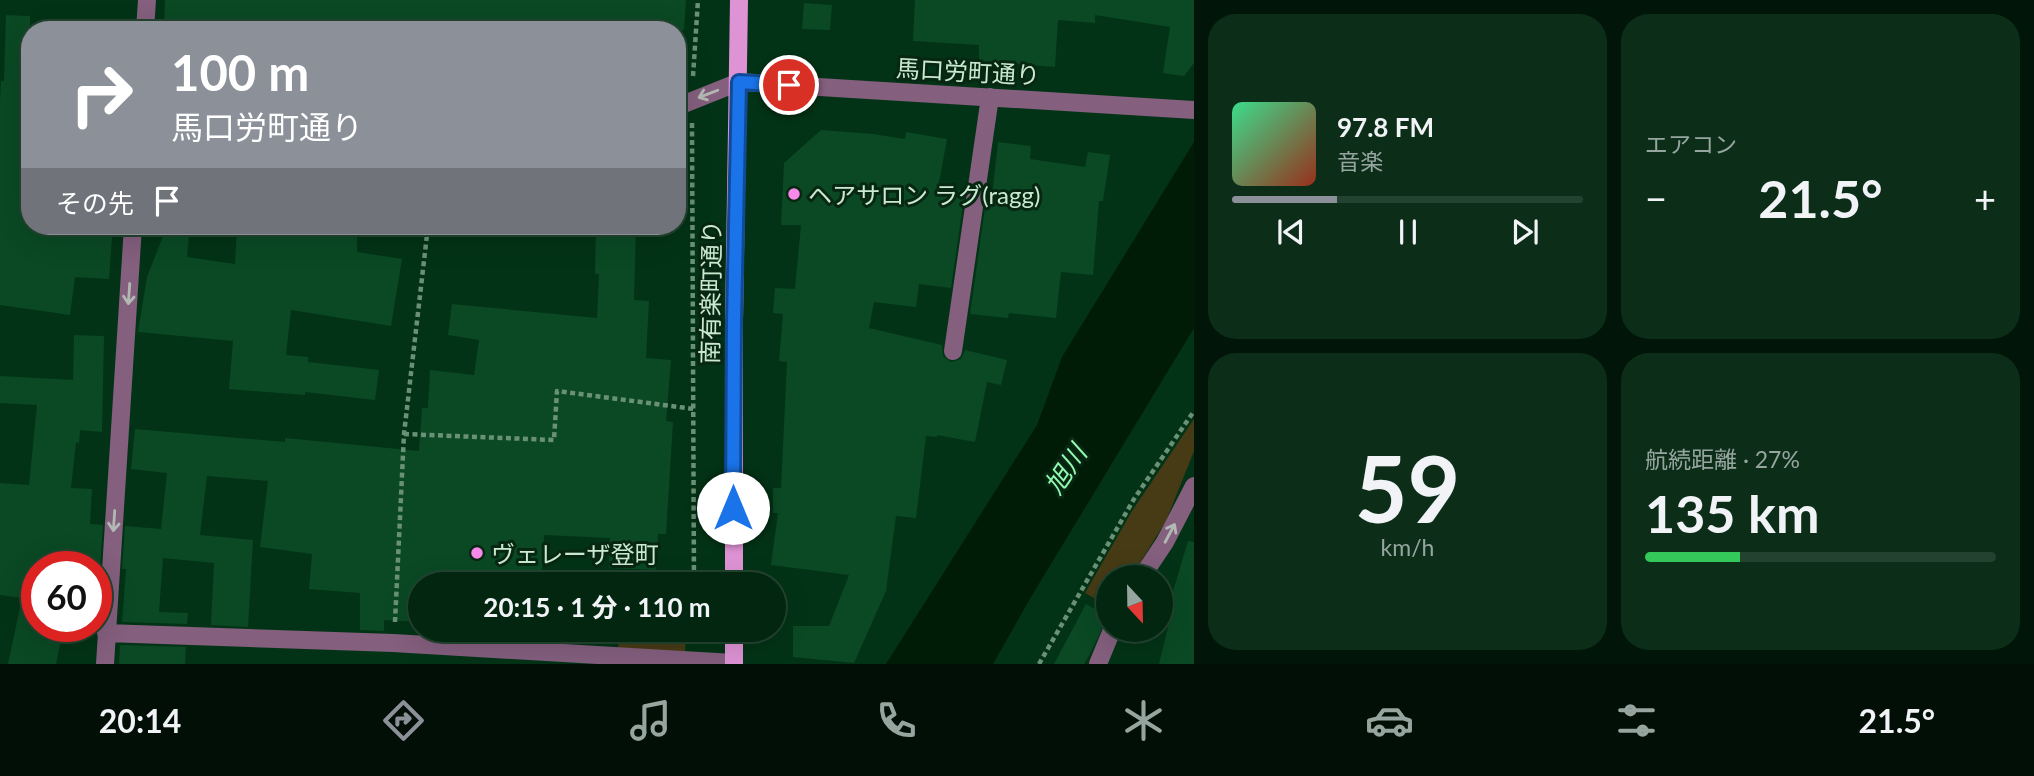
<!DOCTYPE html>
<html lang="ja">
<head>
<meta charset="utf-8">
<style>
	:root { --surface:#022610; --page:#0c2e19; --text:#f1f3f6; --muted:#96a59f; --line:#234330; --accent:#8c9099 }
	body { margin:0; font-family:Lato,"Noto Sans JP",sans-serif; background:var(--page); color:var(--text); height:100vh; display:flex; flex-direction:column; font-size:26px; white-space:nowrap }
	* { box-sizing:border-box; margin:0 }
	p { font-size:23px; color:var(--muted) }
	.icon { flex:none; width:38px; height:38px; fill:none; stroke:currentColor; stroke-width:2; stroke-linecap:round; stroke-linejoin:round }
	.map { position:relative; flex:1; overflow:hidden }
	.panel { display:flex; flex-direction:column; gap:14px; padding:14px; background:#011509; width:840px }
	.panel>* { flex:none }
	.top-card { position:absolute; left:21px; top:21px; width:665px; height:214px; border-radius:28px; box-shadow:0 7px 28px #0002,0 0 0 2px var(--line); background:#8c9099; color:#fff; overflow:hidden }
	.needle { width:46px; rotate:158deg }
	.fabs { position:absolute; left:1096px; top:565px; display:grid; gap:14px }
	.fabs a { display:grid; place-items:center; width:77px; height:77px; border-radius:50%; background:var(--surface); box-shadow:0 7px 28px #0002,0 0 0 2px var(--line); font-size:35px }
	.speed { position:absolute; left:21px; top:551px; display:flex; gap:14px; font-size:35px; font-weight:700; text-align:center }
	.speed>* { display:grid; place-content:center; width:91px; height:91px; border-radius:50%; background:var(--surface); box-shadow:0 7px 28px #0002,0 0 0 2px var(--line); line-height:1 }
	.speed .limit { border:10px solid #d22; background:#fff; color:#111 }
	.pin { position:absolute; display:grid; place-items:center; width:60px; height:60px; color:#fff; margin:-30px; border:4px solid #fff; border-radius:50%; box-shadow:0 2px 7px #0007 }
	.me { position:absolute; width:77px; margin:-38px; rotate:0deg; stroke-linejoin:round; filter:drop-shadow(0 0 5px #0008) }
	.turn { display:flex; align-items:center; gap:24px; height:147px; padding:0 35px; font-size:32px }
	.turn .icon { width:91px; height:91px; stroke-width:2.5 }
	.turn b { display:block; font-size:49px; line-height:60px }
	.then { display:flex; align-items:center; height:66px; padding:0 35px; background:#0003; gap:14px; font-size:26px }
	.big { font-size:52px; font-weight:700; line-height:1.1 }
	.panel .widget { flex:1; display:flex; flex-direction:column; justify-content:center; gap:10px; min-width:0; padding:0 24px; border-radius:28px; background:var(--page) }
	.panel .dial { align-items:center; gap:0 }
	.dial b { font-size:91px; line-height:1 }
	.song { display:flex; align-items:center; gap:21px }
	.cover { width:84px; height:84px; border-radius:10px; background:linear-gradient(135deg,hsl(150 70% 55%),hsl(10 70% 35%)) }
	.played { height:7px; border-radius:4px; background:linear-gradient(90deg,var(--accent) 30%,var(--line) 30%) }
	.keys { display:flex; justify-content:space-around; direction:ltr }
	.heat { display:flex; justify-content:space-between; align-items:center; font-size:38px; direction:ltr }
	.charge { height:10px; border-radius:5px; background:linear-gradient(90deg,#34c759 27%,var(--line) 0) }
	.panel .tiles { flex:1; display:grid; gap:14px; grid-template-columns:repeat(2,1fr) }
	.trip { position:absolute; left:408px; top:572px; width:378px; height:70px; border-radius:35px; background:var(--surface); box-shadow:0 7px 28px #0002,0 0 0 2px var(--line); font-weight:700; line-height:70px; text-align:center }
	.menu { display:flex; height:112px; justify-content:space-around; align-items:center; background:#010f06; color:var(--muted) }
	.menu .icon { width:49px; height:49px }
	.menu .on { color:var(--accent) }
	.menu b { font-size:32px; color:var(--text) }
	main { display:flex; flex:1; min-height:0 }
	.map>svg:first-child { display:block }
	.green { fill:#463b15 }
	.water { fill:#001c07 }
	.building { fill:#0a4924 }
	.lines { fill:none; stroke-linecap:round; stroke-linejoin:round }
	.path { stroke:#6a9176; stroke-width:4.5; stroke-dasharray:5 3.5; stroke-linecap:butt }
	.minor { stroke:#845f7e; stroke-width:18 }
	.major { stroke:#de93d4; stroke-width:18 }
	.oneway { stroke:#b2b9b4 }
	.route-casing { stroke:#114b97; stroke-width:18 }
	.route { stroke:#1a73e8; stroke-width:12 }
	.poi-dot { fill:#f888ea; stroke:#072712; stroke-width:2.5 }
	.labels { text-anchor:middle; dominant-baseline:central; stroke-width:6; stroke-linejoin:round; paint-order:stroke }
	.street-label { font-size:24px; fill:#cbe9d1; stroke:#072712 }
	.poi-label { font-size:24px; fill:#cbe9d1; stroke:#072712; text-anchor:start }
	.water-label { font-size:26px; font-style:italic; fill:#93f9b0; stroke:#072712 }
</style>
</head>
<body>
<main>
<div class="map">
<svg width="1194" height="664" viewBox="0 0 1194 664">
	<rect width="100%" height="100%" fill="#033316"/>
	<path class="green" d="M 1194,419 L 1194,451 L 1166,521 L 1131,577 L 1108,578 L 1108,606 L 1085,593 L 1132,511 Z
		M 622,573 L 689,577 L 689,584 L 621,584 Z
		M 619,630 L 686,630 L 685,653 L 618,648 Z"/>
	<path class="water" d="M 1194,142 L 1194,328 L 1031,597 L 993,664 L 886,664 L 1037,425 L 1062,357 Z"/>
	<path class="building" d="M 165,0 L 686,0 L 684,30 L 408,30 L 332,26 L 332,30 L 248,30 L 164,27 Z
		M 915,0 L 1194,0 L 1194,63 L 1184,76 L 1163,73 L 1170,27 L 1095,15 L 1095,23 L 1058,20 L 1055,67 L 979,61 L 979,45 L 913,41 Z
		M 804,3 L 832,5 L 830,30 L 802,29 Z
		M 6,15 L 30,16 L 30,226 L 39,226 L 38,230 L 112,237 L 109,279 L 75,277 L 70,315 L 0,305 L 0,101 L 1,81 L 4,81 Z
		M 821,130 L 873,134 L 905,139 L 906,132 L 947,139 L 938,188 L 965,191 L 951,288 L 919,284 L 916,307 L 874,302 L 869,328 L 942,345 L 943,356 L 951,362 L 961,359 L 965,350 L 1007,360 L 1001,385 L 987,382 L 975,442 L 937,435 L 937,437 L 926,436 L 916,518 L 896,516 L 886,591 L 854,663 L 793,657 L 793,626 L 829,626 L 849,575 L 771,565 L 778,513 L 773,513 L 773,488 L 781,488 L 787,362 L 779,361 L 783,314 L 773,313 L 775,288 L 795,289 L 801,225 L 781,225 L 784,163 Z
		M 998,142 L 1031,146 L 1030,159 L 1085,167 L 1088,152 L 1110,155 L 1103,201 L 1099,201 L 1093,275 L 1061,272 L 1056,318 L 1009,313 L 1008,318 L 970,314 L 987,194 L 992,195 Z
		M 167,226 L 190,226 L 187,257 L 235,264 L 237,226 L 357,226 L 357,252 L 402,259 L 391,326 L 291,310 L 286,355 L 308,357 L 308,362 L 379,370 L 375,400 L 305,392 L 305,395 L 229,389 L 233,341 L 138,332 L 147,277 Z
		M 596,226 L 636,226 L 634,300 L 649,301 L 646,358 L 671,360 L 666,421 L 673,422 L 666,534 L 658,534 L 656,570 L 609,568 L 610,538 L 544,535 L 541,584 L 420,584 L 420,622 L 384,620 L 384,631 L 360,630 L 360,593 L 309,589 L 312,554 L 260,547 L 268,481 L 207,476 L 200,535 L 253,540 L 248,627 L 211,625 L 214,563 L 163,558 L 159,612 L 188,613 L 187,624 L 122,622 L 126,569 L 122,569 L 125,526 L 161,529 L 167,473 L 131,469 L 135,429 L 285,442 L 285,438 L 419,451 L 422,408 L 428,408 L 430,370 L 474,375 L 479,340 L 448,335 L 452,304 L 597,318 L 599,274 L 595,274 Z
		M 74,335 L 104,336 L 102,432 L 80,430 L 79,443 L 76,442 L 71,488 L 92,489 L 90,524 L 103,525 L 100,567 L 37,567 L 37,626 L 64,626 L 56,664 L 8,664 L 22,598 L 0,595 L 0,483 L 29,485 L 37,405 L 0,403 L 0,376 L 73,380 Z
		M 1188,541 L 1194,542 L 1194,664 L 1159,664 L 1170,619 L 1165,618 Z
		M 1086,604 L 1108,616 L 1090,654 L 1084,664 L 1054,664 Z
		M 120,645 L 186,647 L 185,664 L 119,664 Z"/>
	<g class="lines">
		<path class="path" d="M 693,76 L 698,0
			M 692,123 L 694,584
			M 404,434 L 554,440 L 557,391 L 694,409
			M 395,622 L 404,434 L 428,226
			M 1039,664 L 1134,499 L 1194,411"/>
		<path class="minor" d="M 145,30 L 147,0
			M 677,103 L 684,104 L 739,82 L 1194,110
			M 953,351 L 990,97
			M 1141,578 L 1165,542 L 1194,486
			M 106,633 L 393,643 L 734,663
			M 105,664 L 133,226
			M 1098,664 L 1112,630"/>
		<path class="major" d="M 734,584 L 734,321 L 739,0
			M 734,630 L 734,664"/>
	</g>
	<defs><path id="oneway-shaft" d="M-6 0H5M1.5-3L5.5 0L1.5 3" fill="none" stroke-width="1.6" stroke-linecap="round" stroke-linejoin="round" transform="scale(1.75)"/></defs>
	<g class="oneway">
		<use href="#oneway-shaft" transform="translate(708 94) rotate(159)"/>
		<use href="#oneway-shaft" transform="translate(129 294) rotate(94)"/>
		<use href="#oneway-shaft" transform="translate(114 521) rotate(94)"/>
		<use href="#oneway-shaft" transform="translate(1170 533) rotate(-62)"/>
	</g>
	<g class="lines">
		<g class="route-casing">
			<path id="route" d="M 733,508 L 734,321 L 739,82 L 789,85"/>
		</g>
		<use href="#route" class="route"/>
	</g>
	<g class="poi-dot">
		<circle cx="794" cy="194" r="7"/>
		<circle cx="477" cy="553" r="7"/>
	</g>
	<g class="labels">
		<g class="street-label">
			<text transform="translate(968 71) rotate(3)">馬口労町通り</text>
			<text transform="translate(710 292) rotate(-89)">南有楽町通り</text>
		</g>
		<g class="poi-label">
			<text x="808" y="194">ヘアサロン ラグ(ragg)</text>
			<text x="491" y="553">ヴェレーザ登町</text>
		</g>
		<g class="water-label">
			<text transform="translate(1065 469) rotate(-56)">旭川</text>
		</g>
	</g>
</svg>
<div class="fabs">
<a><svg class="needle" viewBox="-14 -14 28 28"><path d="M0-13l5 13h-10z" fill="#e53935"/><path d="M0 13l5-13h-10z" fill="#96a59f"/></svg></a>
</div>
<div class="speed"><div class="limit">60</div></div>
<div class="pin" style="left:789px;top:85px;background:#d93025"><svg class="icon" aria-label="arrive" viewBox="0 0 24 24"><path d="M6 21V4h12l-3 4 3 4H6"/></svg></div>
<svg class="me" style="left:733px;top:508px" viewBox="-20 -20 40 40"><circle r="19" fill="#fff"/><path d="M0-13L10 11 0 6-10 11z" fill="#1a73e8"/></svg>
<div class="trip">20:15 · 1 分 · 110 m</div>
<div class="top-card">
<div class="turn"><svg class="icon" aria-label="right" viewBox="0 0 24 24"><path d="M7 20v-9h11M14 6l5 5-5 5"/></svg><div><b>100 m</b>馬口労町通り</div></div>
<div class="then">その先<svg class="icon" aria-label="arrive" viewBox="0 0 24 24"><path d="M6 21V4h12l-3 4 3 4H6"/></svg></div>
</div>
</div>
<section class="panel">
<div class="tiles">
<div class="widget">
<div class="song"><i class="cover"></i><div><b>97.8 FM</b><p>音楽</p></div></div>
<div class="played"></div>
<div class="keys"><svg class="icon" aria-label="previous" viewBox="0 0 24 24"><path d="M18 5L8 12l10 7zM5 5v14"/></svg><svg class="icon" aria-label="pause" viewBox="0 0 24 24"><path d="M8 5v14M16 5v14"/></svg><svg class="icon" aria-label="next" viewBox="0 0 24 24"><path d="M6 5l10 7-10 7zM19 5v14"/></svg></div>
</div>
<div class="widget"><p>エアコン</p>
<div class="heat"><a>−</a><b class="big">21.5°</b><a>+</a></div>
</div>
<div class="widget dial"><b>59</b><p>km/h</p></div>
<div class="widget"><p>航続距離 · 27%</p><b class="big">135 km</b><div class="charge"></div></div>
</div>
</section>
</main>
<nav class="menu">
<b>20:14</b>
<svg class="icon on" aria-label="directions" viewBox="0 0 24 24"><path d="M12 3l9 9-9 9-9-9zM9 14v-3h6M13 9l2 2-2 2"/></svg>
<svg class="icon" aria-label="music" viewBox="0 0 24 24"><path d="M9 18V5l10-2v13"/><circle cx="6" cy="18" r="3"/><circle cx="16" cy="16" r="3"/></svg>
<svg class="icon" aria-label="phone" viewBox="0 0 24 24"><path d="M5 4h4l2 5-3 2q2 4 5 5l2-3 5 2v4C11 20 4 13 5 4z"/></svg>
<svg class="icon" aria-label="climate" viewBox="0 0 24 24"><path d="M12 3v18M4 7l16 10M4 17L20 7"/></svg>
<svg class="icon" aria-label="car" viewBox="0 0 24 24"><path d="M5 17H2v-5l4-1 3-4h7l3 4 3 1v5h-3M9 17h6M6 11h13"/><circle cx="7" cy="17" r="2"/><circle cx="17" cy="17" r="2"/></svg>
<svg class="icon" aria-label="filters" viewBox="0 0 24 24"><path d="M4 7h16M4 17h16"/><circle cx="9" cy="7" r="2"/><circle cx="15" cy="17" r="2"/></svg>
<b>21.5°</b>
</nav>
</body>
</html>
